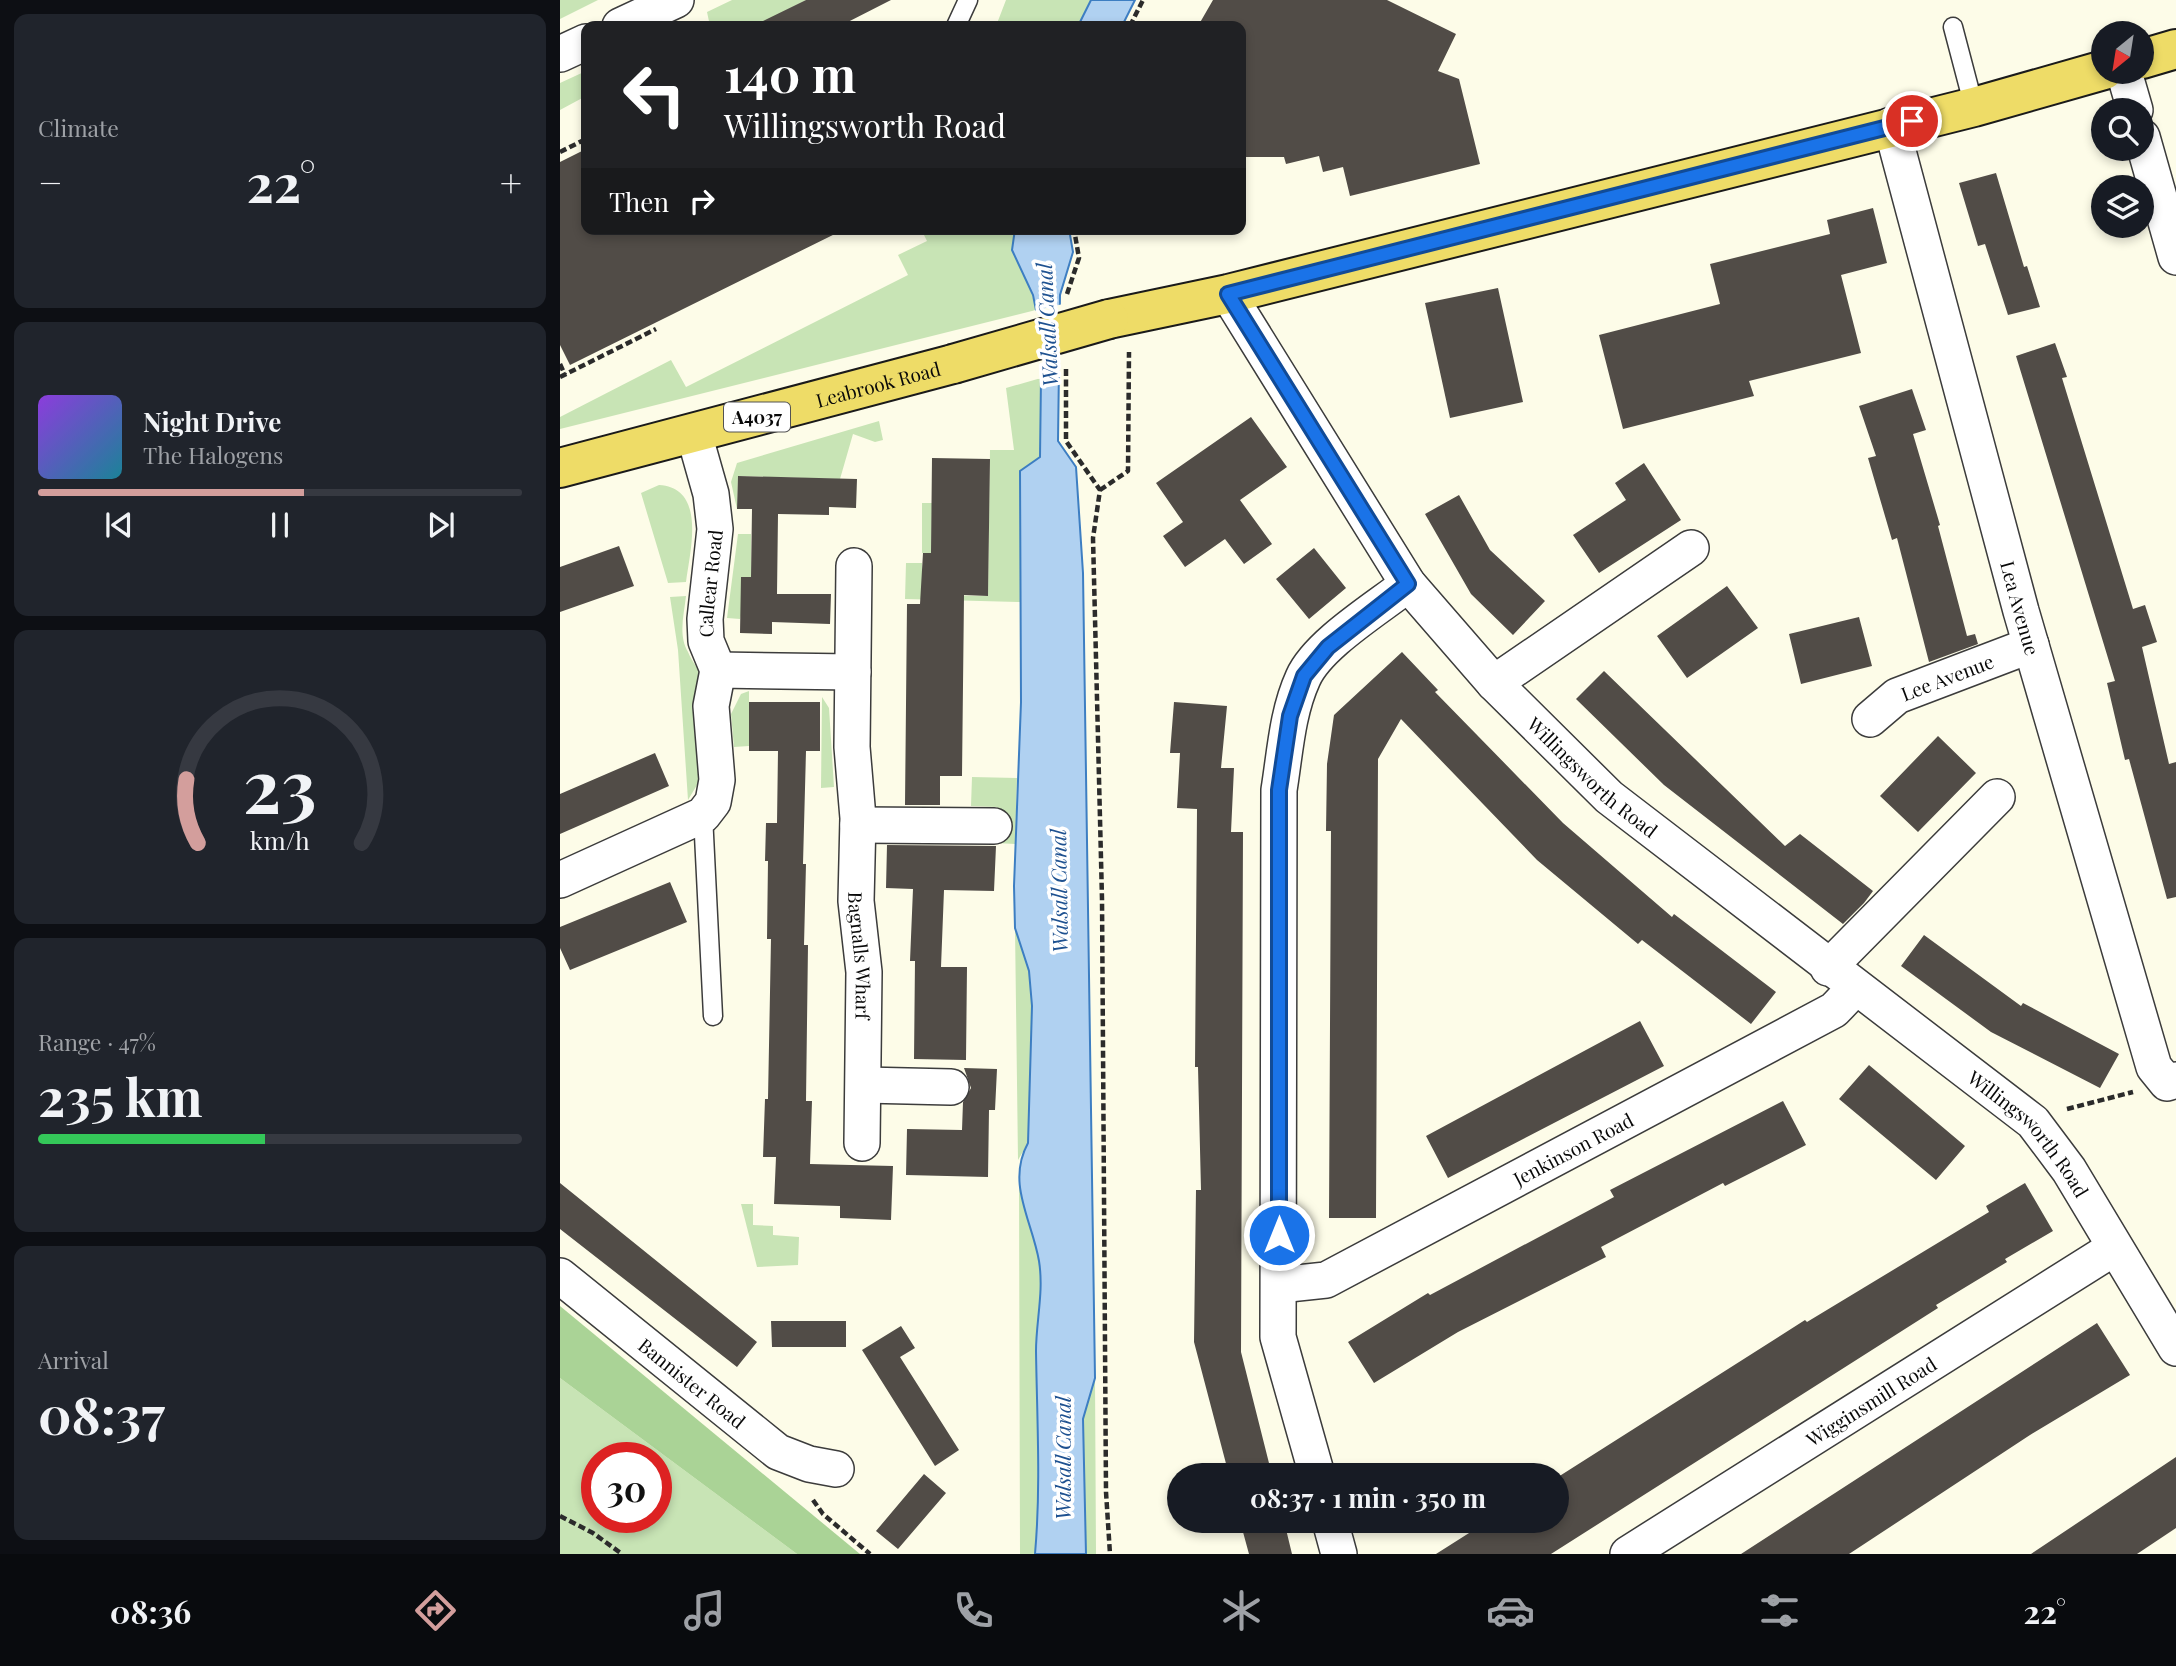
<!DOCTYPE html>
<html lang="en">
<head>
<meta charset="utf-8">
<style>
	:root { --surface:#171b24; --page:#20242c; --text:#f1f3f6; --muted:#9ea1a6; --line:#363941; --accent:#d39e9c }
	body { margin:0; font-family:"Playfair Display",serif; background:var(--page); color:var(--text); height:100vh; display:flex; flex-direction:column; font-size:26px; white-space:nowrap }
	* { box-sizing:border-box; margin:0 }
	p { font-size:23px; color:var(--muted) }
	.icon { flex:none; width:38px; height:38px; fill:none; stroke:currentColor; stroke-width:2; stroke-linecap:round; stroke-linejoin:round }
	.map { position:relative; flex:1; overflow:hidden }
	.sheet { display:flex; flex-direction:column; gap:14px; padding:14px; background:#0d0f14; width:560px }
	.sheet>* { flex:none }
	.top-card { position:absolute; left:21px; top:21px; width:665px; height:214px; border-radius:14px; box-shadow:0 4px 10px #0003; background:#202124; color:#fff; overflow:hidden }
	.needle { width:46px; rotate:210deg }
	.controls { position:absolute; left:1531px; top:21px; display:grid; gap:14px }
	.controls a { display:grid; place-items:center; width:63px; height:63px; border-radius:50%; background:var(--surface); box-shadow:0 4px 10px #0003; font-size:35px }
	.speed { position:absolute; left:21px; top:1442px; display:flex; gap:14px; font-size:35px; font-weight:700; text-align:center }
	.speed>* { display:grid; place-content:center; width:91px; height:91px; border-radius:50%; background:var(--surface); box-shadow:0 4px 10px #0003; line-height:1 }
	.speed .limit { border:10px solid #d22; background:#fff; color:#111 }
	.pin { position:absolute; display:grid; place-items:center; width:60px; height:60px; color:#fff; margin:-30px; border:4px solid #fff; border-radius:50%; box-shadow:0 2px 7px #0007 }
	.me { position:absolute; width:77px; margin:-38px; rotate:0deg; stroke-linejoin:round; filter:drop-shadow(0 0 5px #0008) }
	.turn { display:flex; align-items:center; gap:24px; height:147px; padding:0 28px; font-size:32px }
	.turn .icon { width:91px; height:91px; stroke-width:2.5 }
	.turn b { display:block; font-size:49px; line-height:60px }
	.then { display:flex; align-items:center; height:66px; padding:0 28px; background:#0003; gap:14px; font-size:26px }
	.big { font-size:52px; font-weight:700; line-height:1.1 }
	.sheet .tile { flex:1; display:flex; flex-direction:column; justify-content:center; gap:10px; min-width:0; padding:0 24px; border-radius:14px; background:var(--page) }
	.sheet .dial { align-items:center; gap:0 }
	.dial svg { height:182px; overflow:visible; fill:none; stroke:var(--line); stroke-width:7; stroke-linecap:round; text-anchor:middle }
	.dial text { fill:var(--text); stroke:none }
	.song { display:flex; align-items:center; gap:21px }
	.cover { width:84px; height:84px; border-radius:10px; background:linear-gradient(135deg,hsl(270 70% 55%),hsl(190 70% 35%)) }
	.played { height:7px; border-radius:4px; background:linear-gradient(90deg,var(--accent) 55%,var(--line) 55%) }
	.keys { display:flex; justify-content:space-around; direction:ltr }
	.heat { display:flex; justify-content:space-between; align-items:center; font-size:38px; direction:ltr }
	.charge { height:10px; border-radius:5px; background:linear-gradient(90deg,#34c759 47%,var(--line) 0) }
	.trip { position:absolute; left:607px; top:1463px; width:402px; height:70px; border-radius:35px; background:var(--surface); box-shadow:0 4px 10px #0003; font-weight:700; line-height:70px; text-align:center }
	.tabs { display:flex; height:112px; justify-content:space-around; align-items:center; background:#090b0e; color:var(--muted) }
	.tabs .icon { width:49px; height:49px }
	.tabs .active { color:var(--accent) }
	.tabs b { font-size:32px; color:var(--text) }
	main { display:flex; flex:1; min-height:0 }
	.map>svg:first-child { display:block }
	.green { fill:#c8e4b5; fill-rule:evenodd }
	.forest { fill:#aad396 }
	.water { fill:#b0d1f1; stroke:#3d7ec2; stroke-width:2 }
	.pier { fill:#fdfce8 }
	.building { fill:#514c47 }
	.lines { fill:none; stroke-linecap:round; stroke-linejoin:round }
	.service-casing { stroke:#3c3c3c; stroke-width:21 }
	.minor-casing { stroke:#3c3c3c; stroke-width:38 }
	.primary-casing { stroke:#1a1a1a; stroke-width:42 }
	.path { stroke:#2b2b2b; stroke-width:4.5; stroke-dasharray:7 3.5; stroke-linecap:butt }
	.service { stroke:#fff; stroke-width:18 }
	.minor { stroke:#fff; stroke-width:35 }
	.primary { stroke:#eedc67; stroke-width:38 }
	.primary-bridge-casing { stroke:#1a1a1a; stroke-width:42; stroke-linecap:butt }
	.primary-bridge { stroke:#eedc67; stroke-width:38 }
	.route-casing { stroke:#114b97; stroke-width:18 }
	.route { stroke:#1a73e8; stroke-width:12 }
	.labels { text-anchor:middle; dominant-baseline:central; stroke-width:7; stroke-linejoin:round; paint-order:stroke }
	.shield { fill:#fff; stroke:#535353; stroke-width:2 }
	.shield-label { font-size:18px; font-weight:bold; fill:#090909 }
	.street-label { font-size:19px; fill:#090909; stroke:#fff }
	.water-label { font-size:21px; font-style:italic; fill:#1e5190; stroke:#fff }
</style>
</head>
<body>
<main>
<section class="sheet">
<div class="tile"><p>Climate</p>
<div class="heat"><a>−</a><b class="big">22°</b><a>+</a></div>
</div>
<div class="tile">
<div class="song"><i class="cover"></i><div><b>Night Drive</b><p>The Halogens</p></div></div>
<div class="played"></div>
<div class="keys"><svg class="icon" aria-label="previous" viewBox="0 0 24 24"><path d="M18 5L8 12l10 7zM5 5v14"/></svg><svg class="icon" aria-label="pause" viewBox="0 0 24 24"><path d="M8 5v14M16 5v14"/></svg><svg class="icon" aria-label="next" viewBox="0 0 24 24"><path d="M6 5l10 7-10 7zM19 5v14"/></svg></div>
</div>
<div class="tile dial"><svg viewBox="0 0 100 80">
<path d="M14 69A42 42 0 1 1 86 69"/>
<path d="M14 69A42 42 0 0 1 9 41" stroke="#d39e9c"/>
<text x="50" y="56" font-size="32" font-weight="700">23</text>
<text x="50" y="72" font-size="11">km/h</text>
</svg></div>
<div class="tile"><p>Range · 47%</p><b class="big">235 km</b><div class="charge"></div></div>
<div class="tile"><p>Arrival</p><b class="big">08:37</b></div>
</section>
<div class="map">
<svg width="1616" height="1554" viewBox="0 0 1616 1554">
	<rect width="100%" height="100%" fill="#fdfce8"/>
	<path class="green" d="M 0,0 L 38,0 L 0,19 Z
		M 172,0 L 246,0 L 209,19 L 212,26 L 150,26 L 147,12 Z
		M 446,0 L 531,0 L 518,26 L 436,26 Z
		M 26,71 L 26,96 L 0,110 L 0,83 Z
		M 361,229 L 455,229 C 451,263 470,278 476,310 L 0,429 L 0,417 L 111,360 L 126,387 L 348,275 L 338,255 L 367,241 Z
		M 481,378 L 480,457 L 460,471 L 460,602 L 345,599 L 346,563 L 362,563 L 362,570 L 371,570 L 370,595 L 428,596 L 430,450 L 454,450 L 446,388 Z
		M 319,421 L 323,440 L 315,442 L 293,434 L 280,479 L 178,476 L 177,509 L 171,482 L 177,463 Z
		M 99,485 C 147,488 130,551 126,582 L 108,583 L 81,493 Z
		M 362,503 L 372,503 L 371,553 L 362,553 Z
		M 178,534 L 191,534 L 191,577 L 180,619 L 167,618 Z
		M 126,596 C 124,615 118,635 128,652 C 132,662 138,667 141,677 L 140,780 L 128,800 L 118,650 L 110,597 Z
		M 189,691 L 189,746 L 174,747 L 171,714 L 181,694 Z
		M 262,697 L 269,708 L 274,787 L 261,788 Z
		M 412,777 L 457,778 L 455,844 L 436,843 L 437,807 L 411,806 Z
		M 455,928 L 469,971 L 472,1006 L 468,1143 L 458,1160 Z
		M 459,1184 L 479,1260 L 482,1291 L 476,1347 L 480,1501 L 475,1554 L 460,1554 Z
		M 181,1204 L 193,1204 L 193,1225 L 213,1226 L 213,1235 L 239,1237 L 238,1265 L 197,1267 Z
		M 0,1378 L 237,1554 L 0,1554 ZM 37,1458 L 96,1458 L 96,1517 L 37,1517 Z
		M 535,1378 L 536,1554 L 526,1554 L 523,1419 Z"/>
	<path class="forest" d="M 0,1306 L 300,1554 L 237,1554 L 0,1378 Z"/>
	<path class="water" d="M 531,0 L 575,0 L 562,26 L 518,26 Z
		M 455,229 L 509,229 L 513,252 L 500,295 L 498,441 L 516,467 L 523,573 L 535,1378 L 523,1419 L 526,1554 L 475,1554 C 481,1486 477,1419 476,1351 C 476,1321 484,1292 479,1261 C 472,1220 446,1183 468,1143 L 472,1006 L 469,971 L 455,928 L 454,886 L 461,702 L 460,471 L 480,457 L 481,378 L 476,310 L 473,295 L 452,250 Z"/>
	<path class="pier" d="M 503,304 L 502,374 L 478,379 L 473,311 Z"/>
	<path class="building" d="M 246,0 L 331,0 L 280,26 L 193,26 Z
		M 653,0 L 827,0 L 896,34 L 878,71 L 899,79 L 920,164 L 790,196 L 783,167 L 763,172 L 759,156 L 726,164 L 724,157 L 681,157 L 681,26 L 638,26 Z
		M 26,149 L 26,229 L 285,229 L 10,365 L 0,345 L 0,162 Z
		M 1436,173 L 1464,267 L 1467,266 L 1480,307 L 1448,315 L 1425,244 L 1418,246 L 1399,183 Z
		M 1313,208 L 1327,263 L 1281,275 L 1301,353 L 1189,381 L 1194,396 L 1063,429 L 1039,335 L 1160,304 L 1150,264 L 1270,234 L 1267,220 Z
		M 938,288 L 963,402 L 890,418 L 865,303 Z
		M 1495,343 L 1507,377 L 1502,378 L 1573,609 L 1585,605 L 1597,642 L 1582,647 L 1609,764 L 1616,762 L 1616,897 L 1607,899 L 1569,759 L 1565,760 L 1547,683 L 1555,681 L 1456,356 Z
		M 1352,389 L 1366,430 L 1353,434 L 1380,525 L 1378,526 L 1407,636 L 1415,634 L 1418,644 L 1369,662 L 1337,538 L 1332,540 L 1308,458 L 1316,456 L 1299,406 Z
		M 691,417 L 727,467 L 680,500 L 712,544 L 684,564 L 665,539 L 625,567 L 603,536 L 623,522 L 596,483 Z
		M 372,458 L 430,459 L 428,596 L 404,595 L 402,776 L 380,776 L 380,805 L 345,805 L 347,604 L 360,604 L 363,553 L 371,553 Z
		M 1084,463 L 1121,520 L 1039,573 L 1013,535 L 1066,500 L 1055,483 Z
		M 178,476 L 297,479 L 296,508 L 269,507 L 269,515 L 218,514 L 217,594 L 271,594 L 270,624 L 212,622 L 212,634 L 180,633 L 181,577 L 191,577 L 192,509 L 177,509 Z
		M 899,495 L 930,550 L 985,601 L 953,635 L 911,594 L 865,514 Z
		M 59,546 L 74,586 L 0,612 L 0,567 Z
		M 754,548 L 786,588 L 749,619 L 716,579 Z
		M 1167,586 L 1198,628 L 1127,678 L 1097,636 Z
		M 1299,617 L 1312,666 L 1241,684 L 1229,634 Z
		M 842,652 L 878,690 L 875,692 L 1003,823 L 1112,917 L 1114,914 L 1216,992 L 1191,1024 L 1082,940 L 1078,944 L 977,860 L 841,719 L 818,759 L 816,1218 L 769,1218 L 771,831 L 766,831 L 767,764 L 774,715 Z
		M 1044,671 L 1225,846 L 1240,834 L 1313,891 L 1304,903 L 1283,924 L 1104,785 L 1016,699 Z
		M 189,702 L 260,702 L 260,751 L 246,751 L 243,864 L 246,864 L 244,945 L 248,945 L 246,1101 L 252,1101 L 250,1164 L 333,1166 L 331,1220 L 280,1218 L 280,1206 L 214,1204 L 216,1157 L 203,1157 L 205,1099 L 208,1099 L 211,939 L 207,939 L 208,861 L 205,861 L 206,823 L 217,823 L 218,751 L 189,751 Z
		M 614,702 L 667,706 L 661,768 L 674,768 L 671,832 L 683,832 L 681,1352 L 712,1475 L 669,1475 L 634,1342 L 636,1190 L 641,1190 L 638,1067 L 635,1067 L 637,809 L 617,808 L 620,753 L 610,753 Z
		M 1378,736 L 1416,773 L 1358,832 L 1320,796 Z
		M 95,753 L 109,786 L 0,834 L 0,794 Z
		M 327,845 L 436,846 L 434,891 L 384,890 L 381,967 L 407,967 L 406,1060 L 354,1059 L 355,961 L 350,961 L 353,889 L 326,888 Z
		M 110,882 L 127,922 L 10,970 L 0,948 L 0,927 Z
		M 1364,935 L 1461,1006 L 1463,1003 L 1559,1054 L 1540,1088 L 1431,1032 L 1341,966 Z
		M 1080,1021 L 1104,1066 L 888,1178 L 866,1136 Z
		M 1309,1065 L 1405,1146 L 1376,1180 L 1279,1099 Z
		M 404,1068 L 437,1069 L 435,1110 L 429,1110 L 428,1177 L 346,1175 L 347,1129 L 402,1130 L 403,1102 L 411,1088 Z
		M 1223,1101 L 1246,1145 L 1165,1186 L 1163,1183 L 1041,1247 L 1046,1257 L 898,1332 L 814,1383 L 788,1342 L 868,1293 L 870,1295 L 1054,1197 L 1050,1190 Z
		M 0,1183 L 197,1342 L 177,1367 L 0,1229 Z
		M 1465,1183 L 1493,1231 L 1445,1259 L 1447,1262 L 1376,1305 L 1378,1308 L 991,1554 L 876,1554 L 928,1521 L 998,1521 L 998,1477 L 1245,1320 L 1247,1322 L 1429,1212 L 1426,1206 Z
		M 211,1321 L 286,1321 L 286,1347 L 212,1347 Z
		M 1537,1323 L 1570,1375 L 1470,1435 L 1289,1554 L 1181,1554 Z
		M 341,1326 L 355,1348 L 340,1357 L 399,1450 L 375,1466 L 302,1350 Z
		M 1616,1457 L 1616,1528 L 1577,1554 L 1471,1554 Z
		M 364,1474 L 386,1493 L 338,1549 L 316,1531 Z
		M 680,1521 L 724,1521 L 732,1554 L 689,1554 Z"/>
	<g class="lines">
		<g class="service-casing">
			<path id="service" d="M 396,26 L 408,0
				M 1393,27 L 1414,107
				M 143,815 L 153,1016"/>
		</g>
		<g class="minor-casing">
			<g id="minor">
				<path d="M 60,26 L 116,0"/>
				<path d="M 0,54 L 26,42"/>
				<path d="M 1564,72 L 1575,110"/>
				<path id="s1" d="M 1331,125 L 1461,611 L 1594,1067 L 1607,1083 L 1616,1080"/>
				<path d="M 1582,137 L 1616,257"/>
				<path id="s2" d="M 668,294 L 848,584 L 934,683 L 1049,797 L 1473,1122 L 1509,1170 L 1616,1348"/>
				<path id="s3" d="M 294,566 L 292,747 L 298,818 L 296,901 L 304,972 L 302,1143"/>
				<path d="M 158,670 L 293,672"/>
				<path d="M 934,683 L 1131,548"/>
				<path id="s4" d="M 1310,719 L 1337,696 L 1471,645"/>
				<path d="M 298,825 L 434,826"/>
				<path id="s5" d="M 0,880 L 143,815 L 153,802 L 157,780 L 151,706 L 158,670 L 146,641 L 145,619 L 155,529 L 151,494 L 134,434"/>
				<path d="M 1268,968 L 1437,797"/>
				<path d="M 304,1085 L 391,1087"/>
				<path id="s6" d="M 0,1276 L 218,1452 L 249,1464 L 276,1469"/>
				<path id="s7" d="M 719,1285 L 766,1280 L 1274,1010 L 1295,988"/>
				<path d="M 757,1475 L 718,1337 L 719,790 C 725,753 727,713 743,678 C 758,644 818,608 848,584"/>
				<path d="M 770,1521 L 779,1554"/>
				<path id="s8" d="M 1068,1554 L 1554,1248"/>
			</g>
		</g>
		<g class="primary-casing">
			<g id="primary">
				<path d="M 1582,59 L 1616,49"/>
				<path d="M 549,319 L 668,294 L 1414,107 L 1544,70"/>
				<path id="s9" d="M 0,468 L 393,364"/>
			</g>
		</g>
		<path class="path" d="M 570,26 L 583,0
			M 0,152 L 26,139
			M 507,294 L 519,258 L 514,229
			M 0,364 L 5,375
			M 506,369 L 506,441 L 540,490 L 533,538 L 542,899 L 546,1492 L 550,1554
			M 0,377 L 96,329
			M 540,490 L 568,471 L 569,352
			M 1507,1109 L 1573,1092
			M 253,1500 L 263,1514 L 310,1554
			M 0,1516 L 33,1533 L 62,1554"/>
		<use href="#service" class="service"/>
		<use href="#minor" class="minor"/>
		<use href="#primary" class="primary"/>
		<g class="primary-bridge-casing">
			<path id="primary-bridge" d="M 393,364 L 549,319"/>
		</g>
		<use href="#primary-bridge" class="primary-bridge"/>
	</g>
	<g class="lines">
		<g class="route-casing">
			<path id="route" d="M 719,1235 L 719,790 L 730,716 L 744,676 L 768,647 L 848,584 L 668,294 L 1352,121"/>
		</g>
		<use href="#route" class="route"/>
	</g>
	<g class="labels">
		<rect class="shield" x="164" y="402.5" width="66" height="29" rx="5"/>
		<g class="shield-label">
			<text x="197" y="417">A4037</text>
		</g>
		<g class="street-label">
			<text stroke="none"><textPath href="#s9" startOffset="329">Leabrook Road</textPath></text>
			<text stroke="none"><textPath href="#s5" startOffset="396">Callear Road</textPath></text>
			<text stroke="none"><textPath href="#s1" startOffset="500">Lea Avenue</textPath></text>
			<text stroke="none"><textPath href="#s4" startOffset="89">Lee Avenue</textPath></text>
			<text stroke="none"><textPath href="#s2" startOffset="609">Willingsworth Road</textPath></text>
			<text stroke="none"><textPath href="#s3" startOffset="390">Bagnalls Wharf</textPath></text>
			<text stroke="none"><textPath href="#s2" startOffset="1174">Willingsworth Road</textPath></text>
			<text stroke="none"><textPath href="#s7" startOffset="327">Jenkinson Road</textPath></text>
			<text stroke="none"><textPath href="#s6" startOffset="170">Bannister Road</textPath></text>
			<text stroke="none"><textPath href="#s8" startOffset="287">Wigginsmill Road</textPath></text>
		</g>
		<g class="water-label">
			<text transform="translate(486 325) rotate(-93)">Walsall Canal</text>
			<text transform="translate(498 891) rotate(-91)">Walsall Canal</text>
			<text transform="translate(502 1458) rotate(-90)">Walsall Canal</text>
		</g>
	</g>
</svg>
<div class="controls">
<a><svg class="needle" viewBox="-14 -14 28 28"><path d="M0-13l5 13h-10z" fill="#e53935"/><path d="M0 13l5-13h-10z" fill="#9ea1a6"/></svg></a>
<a><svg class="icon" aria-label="search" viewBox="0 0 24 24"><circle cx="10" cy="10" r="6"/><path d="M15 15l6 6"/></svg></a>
<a><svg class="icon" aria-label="layers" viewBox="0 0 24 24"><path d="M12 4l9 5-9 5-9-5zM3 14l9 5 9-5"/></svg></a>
</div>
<div class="speed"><div class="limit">30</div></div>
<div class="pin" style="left:1352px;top:121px;background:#d93025"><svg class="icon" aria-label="arrive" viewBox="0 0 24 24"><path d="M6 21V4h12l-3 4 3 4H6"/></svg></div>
<svg class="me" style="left:719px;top:1235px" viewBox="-20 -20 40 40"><circle r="17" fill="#1a73e8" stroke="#fff" stroke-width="3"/><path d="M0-11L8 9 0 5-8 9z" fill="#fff"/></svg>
<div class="trip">08:37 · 1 min · 350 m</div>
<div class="top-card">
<div class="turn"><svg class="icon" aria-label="left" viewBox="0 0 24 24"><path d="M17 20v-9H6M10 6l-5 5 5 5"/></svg><div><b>140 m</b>Willingsworth Road</div></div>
<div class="then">Then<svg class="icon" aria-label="right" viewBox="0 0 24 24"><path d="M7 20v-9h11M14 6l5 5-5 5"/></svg></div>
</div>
</div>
</main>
<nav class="tabs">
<b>08:36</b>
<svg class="icon active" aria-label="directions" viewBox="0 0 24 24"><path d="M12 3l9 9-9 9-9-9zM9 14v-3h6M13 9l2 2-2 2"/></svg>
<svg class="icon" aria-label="music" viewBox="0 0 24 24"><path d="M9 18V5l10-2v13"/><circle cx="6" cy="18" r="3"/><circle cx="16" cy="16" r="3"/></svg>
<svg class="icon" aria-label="phone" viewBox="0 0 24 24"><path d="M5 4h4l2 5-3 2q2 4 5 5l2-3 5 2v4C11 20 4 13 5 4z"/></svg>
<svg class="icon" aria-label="climate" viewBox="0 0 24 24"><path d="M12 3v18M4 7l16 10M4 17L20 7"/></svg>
<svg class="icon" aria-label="car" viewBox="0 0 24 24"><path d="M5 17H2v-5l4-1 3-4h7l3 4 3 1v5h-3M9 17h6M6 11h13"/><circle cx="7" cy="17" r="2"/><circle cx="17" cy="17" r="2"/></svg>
<svg class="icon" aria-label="filters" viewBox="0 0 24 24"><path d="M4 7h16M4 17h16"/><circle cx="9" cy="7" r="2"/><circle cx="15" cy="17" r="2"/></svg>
<b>22°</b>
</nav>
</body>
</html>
